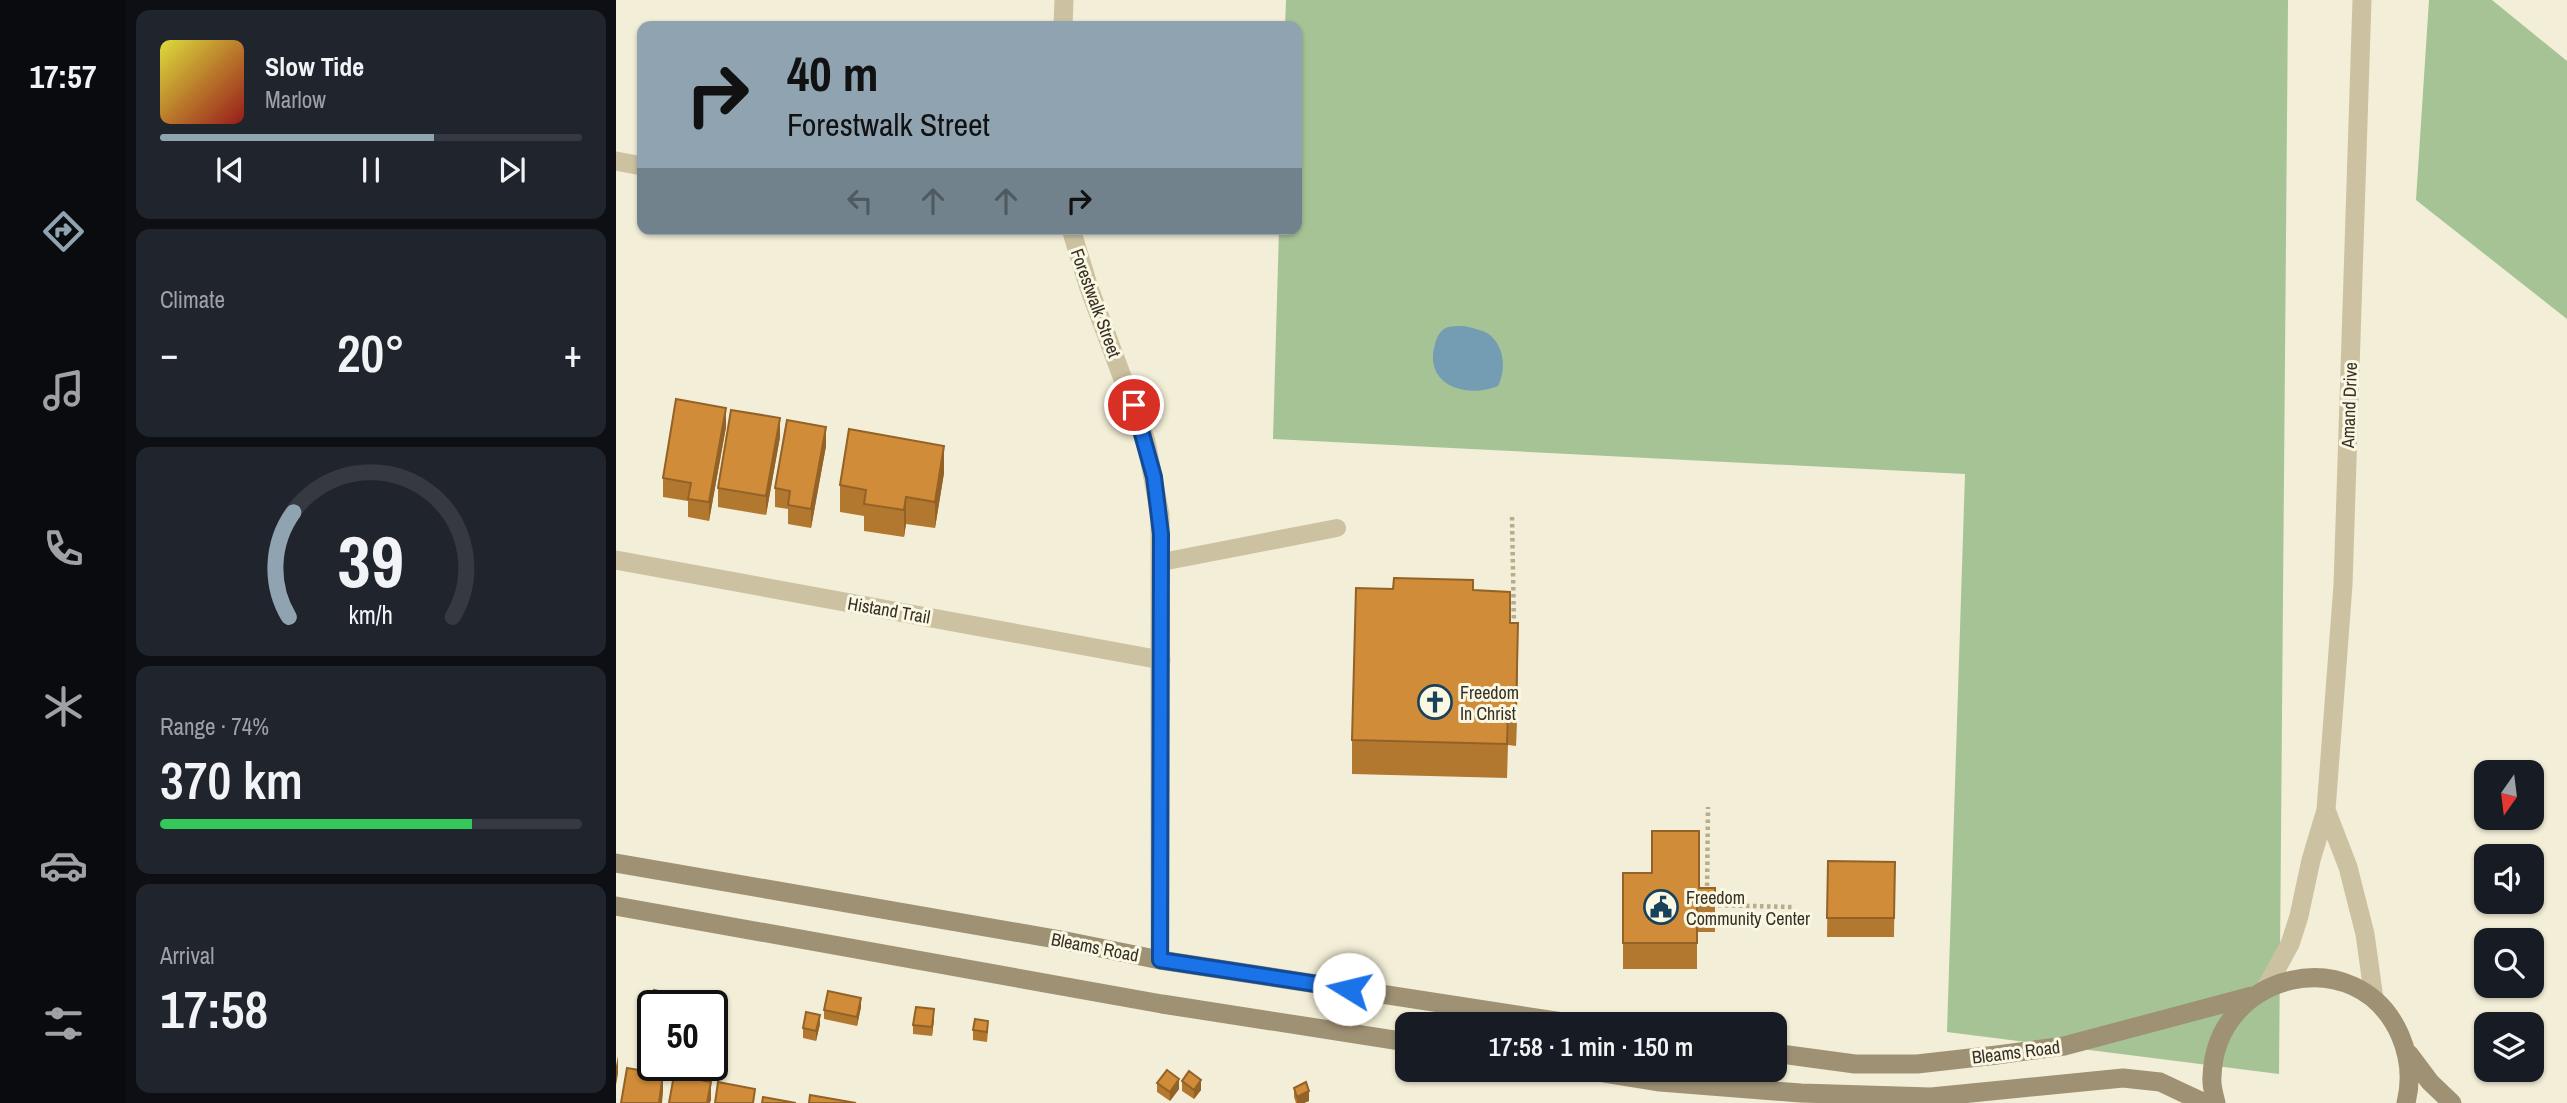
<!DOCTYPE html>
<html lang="en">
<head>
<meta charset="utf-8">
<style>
	:root { --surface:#171b24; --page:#20242c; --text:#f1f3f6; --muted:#9ea1a6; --line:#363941; --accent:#8fa3b0 }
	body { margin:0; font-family:"Archivo Narrow",sans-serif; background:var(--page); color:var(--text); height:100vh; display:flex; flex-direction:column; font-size:26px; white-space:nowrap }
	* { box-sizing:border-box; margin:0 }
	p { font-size:23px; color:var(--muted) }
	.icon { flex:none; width:38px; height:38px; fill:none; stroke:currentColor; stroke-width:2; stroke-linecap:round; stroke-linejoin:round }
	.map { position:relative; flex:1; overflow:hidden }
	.panel { display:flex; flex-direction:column; gap:10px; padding:10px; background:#0d0f14; width:490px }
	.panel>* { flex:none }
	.banner { position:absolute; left:21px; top:21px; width:665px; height:214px; border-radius:14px; box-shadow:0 2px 5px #0004; background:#8fa3b0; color:#111; overflow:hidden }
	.needle { width:46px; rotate:194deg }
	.fabs { position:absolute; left:1858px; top:760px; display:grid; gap:14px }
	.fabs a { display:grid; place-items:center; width:70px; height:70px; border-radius:14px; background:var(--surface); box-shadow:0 2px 5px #0004; font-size:35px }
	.speed { position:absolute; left:21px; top:990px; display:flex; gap:14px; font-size:35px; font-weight:700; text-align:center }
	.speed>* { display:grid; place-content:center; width:91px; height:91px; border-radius:50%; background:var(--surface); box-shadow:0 2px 5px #0004; line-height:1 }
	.speed .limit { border:4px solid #111; border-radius:10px; background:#fff; color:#111 }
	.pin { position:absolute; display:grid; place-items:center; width:60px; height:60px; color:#fff; margin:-30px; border:4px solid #fff; border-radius:50%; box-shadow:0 2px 7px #0007 }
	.me { position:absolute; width:77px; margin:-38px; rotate:279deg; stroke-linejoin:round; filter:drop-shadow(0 0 5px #0008) }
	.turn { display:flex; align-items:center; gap:24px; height:147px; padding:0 35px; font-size:32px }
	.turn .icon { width:91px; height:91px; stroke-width:2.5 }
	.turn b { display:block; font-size:49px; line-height:60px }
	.lanes { display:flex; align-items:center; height:66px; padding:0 35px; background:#0003; justify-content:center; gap:35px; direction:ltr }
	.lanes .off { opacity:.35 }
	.big { font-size:52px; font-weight:600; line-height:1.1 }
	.panel .card { flex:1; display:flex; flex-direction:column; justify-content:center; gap:10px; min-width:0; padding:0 24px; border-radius:14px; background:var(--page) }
	.panel .dial { align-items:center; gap:0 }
	.dial svg { height:182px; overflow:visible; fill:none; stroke:var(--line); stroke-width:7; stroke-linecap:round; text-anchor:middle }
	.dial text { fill:var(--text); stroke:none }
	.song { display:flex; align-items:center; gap:21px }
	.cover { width:84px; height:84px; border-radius:10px; background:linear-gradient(135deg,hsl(60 70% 55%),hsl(0 70% 35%)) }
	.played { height:7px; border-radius:4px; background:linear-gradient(90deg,var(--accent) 65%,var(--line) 65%) }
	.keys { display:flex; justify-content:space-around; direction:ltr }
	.heat { display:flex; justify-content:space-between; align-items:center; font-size:38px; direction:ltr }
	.charge { height:10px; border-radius:5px; background:linear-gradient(90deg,#34c759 74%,var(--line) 0) }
	.trip { position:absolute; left:779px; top:1012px; width:392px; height:70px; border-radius:14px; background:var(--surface); box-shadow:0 2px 5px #0004; font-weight:600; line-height:70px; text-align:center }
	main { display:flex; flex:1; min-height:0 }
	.dock { display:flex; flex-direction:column; width:126px; justify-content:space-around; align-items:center; background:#090b0e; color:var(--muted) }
	.dock .icon { width:49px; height:49px }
	.dock .active { color:var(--accent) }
	.dock b { font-size:32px; color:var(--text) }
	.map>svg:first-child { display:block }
	.green { fill:#a6c396 }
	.water { fill:#749cb2 }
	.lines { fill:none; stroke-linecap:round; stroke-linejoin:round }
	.path { stroke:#b7ac8c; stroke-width:4.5; stroke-dasharray:3.5 3.5; stroke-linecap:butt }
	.service { stroke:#ccc2a2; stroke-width:18 }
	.minor { stroke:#ccc2a2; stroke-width:19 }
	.tertiary { stroke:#ccc2a2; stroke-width:19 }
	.secondary { stroke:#9f9174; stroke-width:19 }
	.wall { fill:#b37830 }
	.shaded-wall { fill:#926227 }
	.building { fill:#d08c38; stroke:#926227; stroke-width:2 }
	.route-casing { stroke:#114b97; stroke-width:18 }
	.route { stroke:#1a73e8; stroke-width:12 }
	.labels { text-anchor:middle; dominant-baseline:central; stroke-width:6; stroke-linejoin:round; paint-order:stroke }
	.street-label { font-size:18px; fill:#362f25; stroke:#faf7e3 }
	.poi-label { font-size:18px; fill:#362f25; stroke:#faf7e3; text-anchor:start }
</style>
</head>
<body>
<main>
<nav class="dock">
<b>17:57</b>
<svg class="icon active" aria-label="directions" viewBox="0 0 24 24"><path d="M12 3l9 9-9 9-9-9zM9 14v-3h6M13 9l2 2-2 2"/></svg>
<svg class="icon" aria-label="music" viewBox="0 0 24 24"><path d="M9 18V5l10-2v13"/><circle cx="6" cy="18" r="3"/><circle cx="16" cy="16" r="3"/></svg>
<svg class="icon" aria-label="phone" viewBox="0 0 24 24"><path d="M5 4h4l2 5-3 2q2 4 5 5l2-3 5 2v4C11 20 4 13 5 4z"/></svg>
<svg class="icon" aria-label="climate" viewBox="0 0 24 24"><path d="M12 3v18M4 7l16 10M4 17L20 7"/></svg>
<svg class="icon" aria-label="car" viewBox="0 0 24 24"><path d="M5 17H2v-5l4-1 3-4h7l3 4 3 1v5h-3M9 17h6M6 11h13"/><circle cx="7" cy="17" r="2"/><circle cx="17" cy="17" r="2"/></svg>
<svg class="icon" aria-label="filters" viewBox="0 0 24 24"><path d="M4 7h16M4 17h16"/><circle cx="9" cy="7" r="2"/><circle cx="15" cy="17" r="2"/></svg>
</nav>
<section class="panel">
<div class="card">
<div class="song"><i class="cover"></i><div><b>Slow Tide</b><p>Marlow</p></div></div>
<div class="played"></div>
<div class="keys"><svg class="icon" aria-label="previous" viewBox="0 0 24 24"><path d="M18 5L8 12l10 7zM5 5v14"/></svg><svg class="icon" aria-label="pause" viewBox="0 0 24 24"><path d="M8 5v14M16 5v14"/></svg><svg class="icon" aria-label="next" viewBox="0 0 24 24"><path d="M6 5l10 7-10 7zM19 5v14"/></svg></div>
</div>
<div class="card"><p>Climate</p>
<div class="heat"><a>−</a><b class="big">20°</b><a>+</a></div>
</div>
<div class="card dial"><svg viewBox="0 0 100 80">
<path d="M14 69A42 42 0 1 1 86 69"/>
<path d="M14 69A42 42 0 0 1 16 23" stroke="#8fa3b0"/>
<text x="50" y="56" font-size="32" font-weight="700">39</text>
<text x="50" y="72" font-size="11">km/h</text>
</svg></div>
<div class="card"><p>Range · 74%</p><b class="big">370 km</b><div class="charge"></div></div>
<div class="card"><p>Arrival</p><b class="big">17:58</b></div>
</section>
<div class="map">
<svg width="1951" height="1103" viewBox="0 0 1951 1103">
	<rect width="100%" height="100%" fill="#f3eed7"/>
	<path class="green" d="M 670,0 L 1672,0 L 1663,1074 L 1331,1032 L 1349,474 L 657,439 L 663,229 L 681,229 L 681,26 L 669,26 Z
		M 1813,0 L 1876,0 L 1951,61 L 1951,319 L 1800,200 Z"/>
	<path class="water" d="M 848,326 C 856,328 868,330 874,335 C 889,348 890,370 882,386 C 850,399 807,385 819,344 C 821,337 824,330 832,327 C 836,326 843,326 848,326 Z"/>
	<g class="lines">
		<path class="path" d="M 896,517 L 898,626
			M 1091,893 L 1092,807
			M 1095,905 L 1176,907"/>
		<path class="service" d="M 546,562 L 721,528"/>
		<path class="minor" d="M 447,26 L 448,0
			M 0,161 L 26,166
			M 455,229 L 473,288 L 530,441 L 544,515 L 544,960
			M 0,560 L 545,660"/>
		<path class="tertiary" d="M 1710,810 L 1732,867 L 1749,934 L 1758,999
			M 1650,988 L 1674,944 L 1683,916 L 1695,860 L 1710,810 L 1727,585 L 1746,0"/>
		<path class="secondary" d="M 0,863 L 445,940 L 544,960 L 960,1024
			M 0,906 L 546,1004 L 791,1042
			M 1158,1053 L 1239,1064 L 1301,1064 L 1381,1055 L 1448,1046 L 1636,996
			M 1793,1054 L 1814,1082 L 1836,1103
			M 964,1069 L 1044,1082 L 1185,1093 L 1315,1097 L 1507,1078 L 1544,1082 L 1589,1103
			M 1600,1103 C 1598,1095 1595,1085 1596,1077 C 1599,971 1742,939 1784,1035 C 1794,1058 1796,1079 1790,1103"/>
	</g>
	<path class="wall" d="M 110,427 L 93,521 L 72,517 L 72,501 L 47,497 L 47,478 Z
		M 164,437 L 150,515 L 102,507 L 102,488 Z
		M 210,446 L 195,528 L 172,524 L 172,509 L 159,507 L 159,488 Z
		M 328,473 L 319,528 L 290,524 L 288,537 L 248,531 L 248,516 L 224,512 L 224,485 Z
		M 857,590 L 894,623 L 902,658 L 900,746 L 892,745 L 891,778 L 736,774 L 736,740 Z
		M 1212,861 L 1279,862 L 1278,937 L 1211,937 Z
		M 1007,873 L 1083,888 L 1099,888 L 1099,932 L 1081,932 L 1081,969 L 1007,969 Z
		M 56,1003 L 56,1006 L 37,1006 L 37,1015 L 35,1014 L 35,1005 Z
		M 245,1007 L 241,1026 L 208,1019 L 208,1010 Z
		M 318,1019 L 316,1036 L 297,1034 L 297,1025 Z
		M 204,1024 L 200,1041 L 187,1038 L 187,1028 Z
		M 357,1030 L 372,1031 L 371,1042 L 357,1040 Z
		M 566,1081 L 585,1090 L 578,1099 L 566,1091 Z
		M 541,1083 L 563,1089 L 554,1101 L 541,1092 Z
		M 678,1088 L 693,1101 L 688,1103 L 680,1103 L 678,1097 Z"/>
	<path class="shaded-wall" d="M 110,408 L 110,427 L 93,521 L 93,502 Z
		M 164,418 L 164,437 L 150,515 L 150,496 Z
		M 210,427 L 210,446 L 195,528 L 195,509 Z
		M 328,446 L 328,473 L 319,528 L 319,502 Z
		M 290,497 L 290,524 L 288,537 L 288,510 Z
		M 902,623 L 902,658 L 900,746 L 900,712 Z
		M 245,998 L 245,1007 L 241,1026 L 241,1017 Z
		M 318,1009 L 318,1019 L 316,1036 L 316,1027 Z
		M 204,1015 L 204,1024 L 200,1041 L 200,1031 Z
		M 2,1056 L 2,1074 L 0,1085 L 0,1066 Z
		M 47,1074 L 47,1092 L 46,1103 L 43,1103 Z
		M 563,1079 L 563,1089 L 554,1101 L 554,1092 Z
		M 585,1080 L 585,1090 L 578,1099 L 578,1090 Z
		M 95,1082 L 95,1100 L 94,1103 L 91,1103 Z
		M 693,1091 L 693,1101 L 688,1103 L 681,1103 L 681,1097 Z"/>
	<path class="building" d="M 60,399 L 110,408 L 93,502 L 72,499 L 75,483 L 47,478 Z
		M 115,410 L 164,418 L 150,496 L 102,488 Z
		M 171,420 L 210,427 L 195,509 L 172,505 L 174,491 L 159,488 Z
		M 233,429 L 328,446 L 319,502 L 290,497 L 288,510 L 248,504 L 250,490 L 224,485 Z
		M 778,578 L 857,580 L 857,590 L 894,592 L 894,623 L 902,623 L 900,712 L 892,711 L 891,744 L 736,740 L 740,588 L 777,589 Z
		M 1036,831 L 1083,831 L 1083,888 L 1099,888 L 1099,905 L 1081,906 L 1081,943 L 1007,943 L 1007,873 L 1036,873 Z
		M 1212,861 L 1279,862 L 1278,918 L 1211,918 Z
		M 38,990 L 56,994 L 53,1006 L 40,1006 L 35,1005 Z
		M 212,991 L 245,998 L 241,1017 L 208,1010 Z
		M 300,1007 L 318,1009 L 316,1027 L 297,1025 Z
		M 190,1012 L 204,1015 L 200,1031 L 187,1028 Z
		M 359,1019 L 372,1021 L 371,1032 L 357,1030 Z
		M 11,1068 L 47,1074 L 43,1103 L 5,1103 Z
		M 551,1070 L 563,1079 L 554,1092 L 541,1083 Z
		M 573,1071 L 585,1080 L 578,1090 L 566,1081 Z
		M 58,1075 L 95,1082 L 91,1103 L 53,1103 Z
		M 102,1082 L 139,1089 L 137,1103 L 99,1103 Z
		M 690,1082 L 693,1091 L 681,1097 L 678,1088 Z
		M 194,1095 L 240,1103 L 193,1103 Z
		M 147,1097 L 180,1103 L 146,1103 Z"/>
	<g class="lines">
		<g class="route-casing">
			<path id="route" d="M 518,405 L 538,477 L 545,534 L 544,960 L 733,989"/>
		</g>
		<use href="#route" class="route"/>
	</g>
	<defs>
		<g id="church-ring" transform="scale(1.75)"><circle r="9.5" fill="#faf7e3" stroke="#18415a" stroke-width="1.5"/><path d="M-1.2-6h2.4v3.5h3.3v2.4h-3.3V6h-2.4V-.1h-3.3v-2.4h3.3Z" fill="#18415a"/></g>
		<g id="civic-ring" transform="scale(1.75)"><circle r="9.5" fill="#faf7e3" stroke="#18415a" stroke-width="1.5"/><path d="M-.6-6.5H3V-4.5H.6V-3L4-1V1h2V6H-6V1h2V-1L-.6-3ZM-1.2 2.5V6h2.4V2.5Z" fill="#18415a"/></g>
	</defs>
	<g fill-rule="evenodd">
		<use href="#church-ring" x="819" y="702"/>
		<use href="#civic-ring" x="1045" y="907"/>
	</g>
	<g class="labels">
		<g class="street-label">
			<text transform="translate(480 303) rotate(70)">Forestwalk Street</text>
			<text transform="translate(1733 405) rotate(-88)">Amand Drive</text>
			<text transform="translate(273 610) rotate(10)">Histand Trail</text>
			<text transform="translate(479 947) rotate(11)">Bleams Road</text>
			<text transform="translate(1400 1052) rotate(-7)">Bleams Road</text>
		</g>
		<g class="poi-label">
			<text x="844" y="692">Freedom<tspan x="844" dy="21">In Christ</tspan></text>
			<text x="1070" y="897">Freedom<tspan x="1070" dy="21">Community Center</tspan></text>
		</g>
	</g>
</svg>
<div class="fabs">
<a><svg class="needle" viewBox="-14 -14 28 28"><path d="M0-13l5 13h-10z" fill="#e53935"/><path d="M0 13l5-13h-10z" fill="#9ea1a6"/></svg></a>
<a><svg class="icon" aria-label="sound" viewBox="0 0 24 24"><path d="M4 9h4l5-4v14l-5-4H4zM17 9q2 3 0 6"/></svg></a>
<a><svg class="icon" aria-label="search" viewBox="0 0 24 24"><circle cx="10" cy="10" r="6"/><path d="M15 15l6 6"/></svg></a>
<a><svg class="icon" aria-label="layers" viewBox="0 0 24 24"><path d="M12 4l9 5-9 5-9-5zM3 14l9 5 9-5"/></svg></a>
</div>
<div class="speed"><div class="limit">50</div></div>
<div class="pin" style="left:518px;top:405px;background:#d93025"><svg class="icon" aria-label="arrive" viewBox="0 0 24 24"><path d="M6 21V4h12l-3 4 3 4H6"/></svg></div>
<svg class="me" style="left:733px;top:989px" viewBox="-20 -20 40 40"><circle r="19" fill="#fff"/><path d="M0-13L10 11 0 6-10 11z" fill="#1a73e8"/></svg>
<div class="trip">17:58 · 1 min · 150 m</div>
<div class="banner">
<div class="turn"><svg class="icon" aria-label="right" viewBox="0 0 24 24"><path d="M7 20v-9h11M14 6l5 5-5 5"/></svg><div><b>40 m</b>Forestwalk Street</div></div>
<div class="lanes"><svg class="icon off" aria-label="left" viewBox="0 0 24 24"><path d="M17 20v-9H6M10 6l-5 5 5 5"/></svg><svg class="icon off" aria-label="ahead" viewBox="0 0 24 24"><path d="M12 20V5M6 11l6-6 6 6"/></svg><svg class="icon off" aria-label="ahead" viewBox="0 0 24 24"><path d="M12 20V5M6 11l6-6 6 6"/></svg><svg class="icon" aria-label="right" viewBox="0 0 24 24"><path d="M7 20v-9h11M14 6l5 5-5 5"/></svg></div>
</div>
</div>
</main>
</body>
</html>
